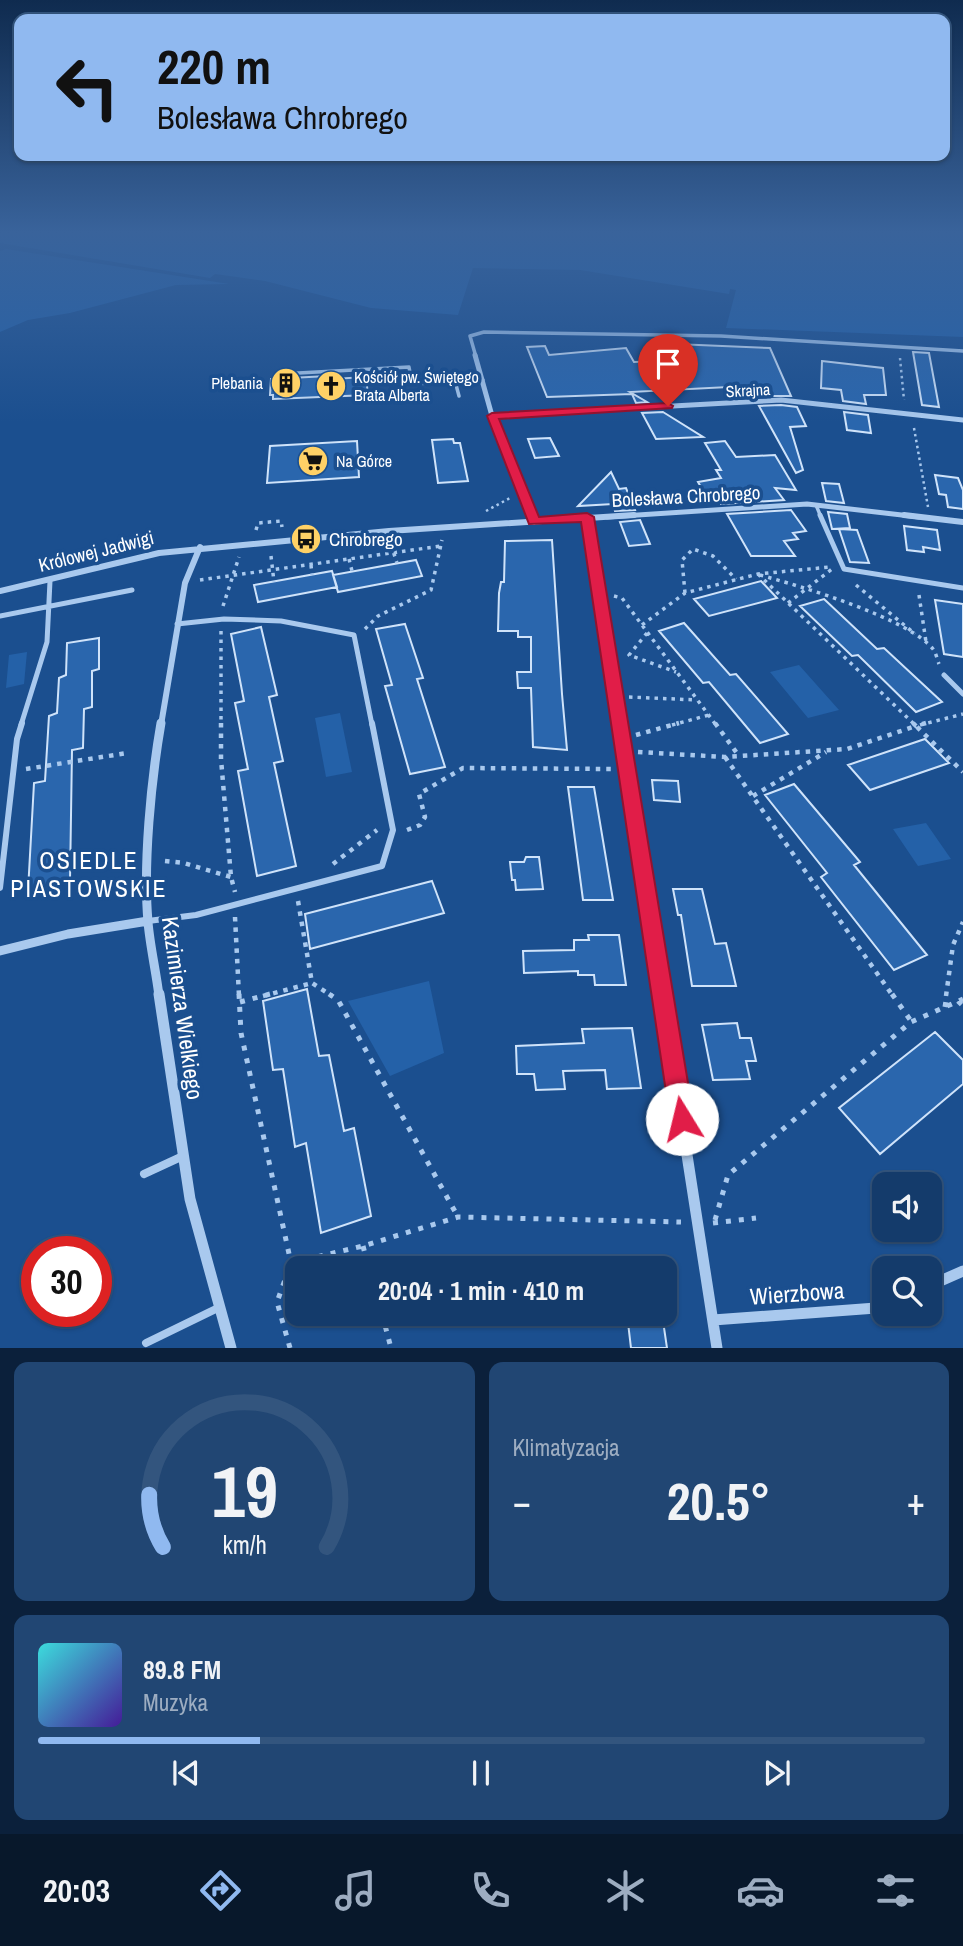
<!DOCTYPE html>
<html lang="pl">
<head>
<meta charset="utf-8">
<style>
	:root { --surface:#143b6b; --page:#214673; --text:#f1f3f6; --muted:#9dadc1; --line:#33557e; --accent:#90b9f0 }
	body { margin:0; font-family:"Archivo Narrow",sans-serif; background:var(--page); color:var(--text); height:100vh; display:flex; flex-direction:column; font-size:26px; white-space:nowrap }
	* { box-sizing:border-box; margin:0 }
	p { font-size:23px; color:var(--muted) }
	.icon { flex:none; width:38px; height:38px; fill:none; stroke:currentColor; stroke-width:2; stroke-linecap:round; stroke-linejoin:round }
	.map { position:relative; height:1348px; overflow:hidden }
	.panel { display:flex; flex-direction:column; gap:14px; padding:14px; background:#0b203b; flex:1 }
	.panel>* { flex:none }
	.hud { position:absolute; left:14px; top:14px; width:936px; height:147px; border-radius:14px; box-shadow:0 2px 5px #0004,0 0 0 2px var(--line); background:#90b9f0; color:#111; overflow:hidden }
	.fabs { position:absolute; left:872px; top:1172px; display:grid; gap:14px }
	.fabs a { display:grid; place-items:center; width:70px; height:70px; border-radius:14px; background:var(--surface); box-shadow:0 2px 5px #0004,0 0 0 2px var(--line); font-size:35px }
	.speed { position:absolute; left:21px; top:1236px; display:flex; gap:14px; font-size:35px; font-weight:700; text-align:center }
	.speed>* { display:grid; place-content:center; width:91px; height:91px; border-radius:50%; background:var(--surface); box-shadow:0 2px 5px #0004,0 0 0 2px var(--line); line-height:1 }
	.speed .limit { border:10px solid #d22; background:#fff; color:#111 }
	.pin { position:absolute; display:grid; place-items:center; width:60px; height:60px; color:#fff; margin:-72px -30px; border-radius:50% 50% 50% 0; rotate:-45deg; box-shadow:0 0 7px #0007 }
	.pin .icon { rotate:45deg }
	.me { position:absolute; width:77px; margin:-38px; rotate:351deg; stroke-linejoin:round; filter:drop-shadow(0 0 5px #0008) }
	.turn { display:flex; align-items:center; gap:24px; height:147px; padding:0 28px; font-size:32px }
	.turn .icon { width:91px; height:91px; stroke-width:2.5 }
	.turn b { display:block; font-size:49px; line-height:60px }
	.big { font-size:52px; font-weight:800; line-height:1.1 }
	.panel .widget { flex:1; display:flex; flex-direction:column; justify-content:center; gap:10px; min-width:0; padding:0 24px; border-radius:14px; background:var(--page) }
	.panel .dial { align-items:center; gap:0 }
	.dial svg { height:182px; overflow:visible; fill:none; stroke:var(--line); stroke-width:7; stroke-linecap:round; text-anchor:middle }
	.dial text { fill:var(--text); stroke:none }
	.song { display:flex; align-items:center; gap:21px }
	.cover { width:84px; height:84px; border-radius:10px; background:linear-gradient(135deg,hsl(180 70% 55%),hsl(260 70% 35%)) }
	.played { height:7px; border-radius:4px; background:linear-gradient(90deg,var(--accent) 25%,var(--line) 25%) }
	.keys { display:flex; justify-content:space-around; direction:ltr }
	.heat { display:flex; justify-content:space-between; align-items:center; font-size:38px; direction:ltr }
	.panel .tiles { flex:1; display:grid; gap:14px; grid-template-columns:1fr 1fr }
	.widget:last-child { grid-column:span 2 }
	.trip { position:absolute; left:285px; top:1256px; width:392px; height:70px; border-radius:14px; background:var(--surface); box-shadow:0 2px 5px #0004,0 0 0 2px var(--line); font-weight:800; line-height:70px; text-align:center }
	.menu { display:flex; height:112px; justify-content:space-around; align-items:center; background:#08182b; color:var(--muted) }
	.menu .icon { width:49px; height:49px }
	.menu .active { color:var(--accent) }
	.menu b { font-size:32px; color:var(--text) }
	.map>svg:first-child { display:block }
	.green { fill:#2461a8 }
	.building { fill:#2a66ad; stroke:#cfe3fa; stroke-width:2 }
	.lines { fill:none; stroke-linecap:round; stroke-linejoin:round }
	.path-far3 { stroke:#a9c9ee; stroke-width:2.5; stroke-dasharray:2.5 3.5; stroke-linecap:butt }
	.path-far2 { stroke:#a9c9ee; stroke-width:3.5; stroke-dasharray:3.5 5; stroke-linecap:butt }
	.path-far1 { stroke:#a9c9ee; stroke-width:4.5; stroke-dasharray:4.5 6; stroke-linecap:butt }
	.path { stroke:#a9c9ee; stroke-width:5; stroke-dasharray:5 8; stroke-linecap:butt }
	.lane-far3 { stroke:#a9c9ee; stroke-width:3.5 }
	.lane-far2 { stroke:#a9c9ee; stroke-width:5 }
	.lane-far1 { stroke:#a9c9ee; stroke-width:6 }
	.lane { stroke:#a9c9ee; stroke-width:8 }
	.street-far4 { stroke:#a9c9ee; stroke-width:3.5 }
	.street-far3 { stroke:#a9c9ee; stroke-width:5 }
	.street-far2 { stroke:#a9c9ee; stroke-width:6 }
	.street-far1 { stroke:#a9c9ee; stroke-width:9 }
	.street { stroke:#a9c9ee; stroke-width:11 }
	.route { fill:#e11d48; stroke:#92132f; stroke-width:2 }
	.labels { text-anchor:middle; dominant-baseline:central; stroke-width:7; stroke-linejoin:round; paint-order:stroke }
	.far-poi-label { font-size:16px; fill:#fff; stroke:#1b4f8f; text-anchor:start }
	.far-street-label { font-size:16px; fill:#fff; stroke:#1b4f8f }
	.street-label { font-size:19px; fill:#fff; stroke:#1b4f8f }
	.poi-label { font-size:19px; fill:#fff; stroke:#1b4f8f; text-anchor:start }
	.near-street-label { font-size:23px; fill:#fff; stroke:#1b4f8f }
	.near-neighbourhood-label { font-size:24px; letter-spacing:2px; fill:#fff; stroke:#1b4f8f }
</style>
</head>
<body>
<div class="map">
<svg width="963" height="1348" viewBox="0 0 963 1348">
	<rect width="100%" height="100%" fill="#1b4f8f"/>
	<path class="green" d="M 0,233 L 963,233 L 963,337 L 726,328 L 736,290 L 730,289 L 729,294 L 580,270 L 473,268 L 458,315 L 371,308 L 265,281 L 215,274 L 210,278 L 0,243 Z
		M 6,249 L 229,284 L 176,285 L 70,313 L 28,320 L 0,332 L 0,251 Z
		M 27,652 L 24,684 L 6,688 L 9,655 Z
		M 799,665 L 839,710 L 808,718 L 770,672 Z
		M 340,713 L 352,772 L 326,777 L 315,718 Z
		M 926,823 L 951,859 L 918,866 L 893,829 Z
		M 429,981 L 444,1053 L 390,1076 L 348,1001 Z"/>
	<path class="building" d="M 662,339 L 669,340 L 675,344 L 770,348 L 791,396 L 754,396 L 748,386 L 630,392 L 647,402 L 636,403 L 632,394 L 547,397 L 527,347 L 545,346 L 549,355 L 626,348 L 634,362 L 664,361 Z
		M 913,352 L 929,353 L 939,407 L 922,405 Z
		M 822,361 L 883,368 L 886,395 L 864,395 L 866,404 L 843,401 L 841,390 L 821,388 Z
		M 328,376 L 332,379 L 366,377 L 368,395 L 273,399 L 273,395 L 270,395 L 271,379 Z
		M 781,405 L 797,407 L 806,426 L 790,427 L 803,470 L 796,473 L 759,406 Z
		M 663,412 L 703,437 L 656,439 L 642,413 Z
		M 844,412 L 868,415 L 871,433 L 847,430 Z
		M 550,438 L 559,456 L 535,458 L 528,439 Z
		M 453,439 L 454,443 L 460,443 L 468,481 L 438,483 L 432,440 Z
		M 357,441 L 359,477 L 267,483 L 270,446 Z
		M 725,441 L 736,457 L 775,455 L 796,490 L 775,488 L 784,500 L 721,504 L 718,498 L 708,499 L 698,482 L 721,478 L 716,470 L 721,470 L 705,443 Z
		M 611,472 L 619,489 L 626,488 L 635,510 L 615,511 L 613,504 L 578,506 Z
		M 935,475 L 958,478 L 963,490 L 963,509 L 948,507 L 946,495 L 939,494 Z
		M 822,483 L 839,484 L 844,503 L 826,501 Z
		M 791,510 L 806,531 L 793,533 L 798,539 L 784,541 L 795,556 L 751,556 L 727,514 Z
		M 828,512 L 847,514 L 850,528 L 832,529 Z
		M 640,520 L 650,544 L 629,546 L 620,522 Z
		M 904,526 L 937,530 L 940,550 L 923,547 L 924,552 L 907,550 Z
		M 839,529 L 857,530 L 869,563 L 850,562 Z
		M 552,540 L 562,694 L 567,750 L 533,747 L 531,688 L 518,688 L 517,672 L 531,672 L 531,637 L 518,637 L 518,631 L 498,631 L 499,593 L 501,582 L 504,582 L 505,541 Z
		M 416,560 L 422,576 L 338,592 L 333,575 Z
		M 332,571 L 337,587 L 258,602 L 254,585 Z
		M 761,581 L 777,598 L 709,616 L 694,599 Z
		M 824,599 L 877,649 L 884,648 L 942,702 L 916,712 L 858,655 L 852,656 L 800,606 Z
		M 935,600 L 963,604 L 963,657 L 944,654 Z
		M 684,623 L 730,675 L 736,674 L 788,734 L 760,743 L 709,682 L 703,683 L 659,631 Z
		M 405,624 L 423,678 L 417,679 L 445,767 L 410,774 L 385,686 L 392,685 L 376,629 Z
		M 261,627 L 277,695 L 269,697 L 283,761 L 274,763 L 296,866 L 257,876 L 238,771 L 248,769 L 235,703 L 244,701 L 231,634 Z
		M 99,638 L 99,669 L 92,671 L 92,707 L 84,709 L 83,748 L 72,750 L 70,881 L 28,891 L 34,783 L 45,781 L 49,716 L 57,713 L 59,678 L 66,675 L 67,643 Z
		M 925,739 L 949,763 L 870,790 L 848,765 Z
		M 652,780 L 678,781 L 680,802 L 654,800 Z
		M 794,784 L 860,862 L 854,865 L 927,955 L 894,970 L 821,877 L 827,873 L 765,795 Z
		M 568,787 L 594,787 L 613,900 L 583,900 Z
		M 526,857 L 539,857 L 543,889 L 516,890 L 515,880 L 512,880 L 510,862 L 524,862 Z
		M 432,881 L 444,913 L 310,949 L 305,914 Z
		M 673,889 L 702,889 L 715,944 L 726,943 L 736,986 L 692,986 L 681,915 L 678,915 Z
		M 588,935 L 619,935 L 626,985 L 595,985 L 594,975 L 578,975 L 578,971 L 524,973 L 523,951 L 574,950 L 574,940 L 589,940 Z
		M 307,989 L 319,1056 L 329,1055 L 344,1131 L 354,1128 L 371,1216 L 321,1233 L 306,1143 L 295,1147 L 283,1069 L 273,1070 L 263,1001 Z
		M 737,1023 L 740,1038 L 751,1038 L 756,1061 L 746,1061 L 750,1079 L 713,1080 L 702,1025 Z
		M 632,1028 L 641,1088 L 607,1089 L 605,1070 L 563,1071 L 565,1089 L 536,1090 L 534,1074 L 517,1074 L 516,1046 L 584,1043 L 582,1029 Z
		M 935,1032 L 963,1060 L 963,1084 L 880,1154 L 839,1108 Z
		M 627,1314 L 662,1314 L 667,1348 L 631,1348 Z"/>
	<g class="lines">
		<path class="path-far3" d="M 900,358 L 904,400
			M 914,428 L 928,507
			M 486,511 L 510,498"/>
		<path class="path-far2" d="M 256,530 L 258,523 L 281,521 L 282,527
			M 391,545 L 397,563
			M 271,556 L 274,582
			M 349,559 L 352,571
			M 311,565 L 312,575
			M 758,574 L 915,725
			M 760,575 C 800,586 908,618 933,649 C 936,653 937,659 939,664
			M 200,580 L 441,546
			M 856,585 L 915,634
			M 685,593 L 682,560 L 693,549 L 713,556 L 736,579
			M 919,595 L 926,642
			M 614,596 L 622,598 L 716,725
			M 788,603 L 832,569
			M 223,606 L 239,557
			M 642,625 L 685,593 L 758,574 L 830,567
			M 365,629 L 378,616 L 431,590 L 442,540
			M 221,631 L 221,725
			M 647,633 L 629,655 L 676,672
			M 629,697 L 697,700
			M 672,725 L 709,715
			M 920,725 L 963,714"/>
		<path class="path-far1" d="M 221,723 L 221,759 L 231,877 L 235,892
			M 715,723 L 739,756
			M 913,723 L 916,726 L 926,723
			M 636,735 L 679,723
			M 638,752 L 725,757 L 847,749 L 916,726 L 963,772
			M 725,757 L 893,996
			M 26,769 L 127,753
			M 753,796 L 826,752
			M 407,830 L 420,825 L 425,817 L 419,794 L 463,768 L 613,769
			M 165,861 L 184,863 L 231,877
			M 333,864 L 377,830
			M 298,901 L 312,983 L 332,996
			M 235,917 L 239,996
			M 263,996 L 312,983
			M 946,996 L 953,945 L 963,922"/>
		<path class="path" d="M 239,994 L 241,1033 L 291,1263
			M 329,994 L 338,1000 L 458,1217
			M 892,994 L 911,1021
			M 958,1001 L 963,1006
			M 240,1002 L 270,994
			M 945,1007 L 947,994
			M 715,1220 L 728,1175 L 911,1022 L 963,999
			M 713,1223 L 756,1218
			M 363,1246 L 369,1269
			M 382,1314 L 391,1348
			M 290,1348 L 277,1302 L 291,1263 L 363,1246 L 458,1217 L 681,1222"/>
		<path class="lane-far3" d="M 280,374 L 409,367 L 412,384 L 483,380
			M 455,381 L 459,396
			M 816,505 L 821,517"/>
		<path class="lane-far2" d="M 820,515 L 844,569 L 963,588
			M 0,616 L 132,590
			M 177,624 L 224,619 L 281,621 L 354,635 L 372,725
			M 944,675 L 963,694
			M 21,725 L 47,642 L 50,581"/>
		<path class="lane-far1" d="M 0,888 L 17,739 L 22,723
			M 148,921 L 196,915 L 382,866 L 393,830 L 372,723"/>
		<path class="lane" d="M 144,1174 L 183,1156
			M 146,1343 L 220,1307"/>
		<path class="street-far4" d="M 476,357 L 470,336 L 484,332 L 721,336 L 963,351"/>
		<path class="street-far3" d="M 475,355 L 494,423 L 532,517
			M 492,416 L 781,400 L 963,420
			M 607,517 L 807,504 L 919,517"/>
		<path class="street-far2" d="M 531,515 L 534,522
			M 904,515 L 963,522
			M 587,517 L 620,725
			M 0,591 L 159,553 L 389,531 L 634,515
			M 161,725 L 185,583 L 200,547"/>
		<path class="street-far1" d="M 619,723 L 662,996
			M 0,951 L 68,934 L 148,921
			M 159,996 C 156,971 150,946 148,922 C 143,864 151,781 161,723"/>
		<path class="street" d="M 159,994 L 190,1199 L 231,1348
			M 662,994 L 717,1348
			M 929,1286 L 963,1271
			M 713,1320 L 876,1308 L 884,1305"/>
	</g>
	<linearGradient id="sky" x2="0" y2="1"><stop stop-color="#0f2b4f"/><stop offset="0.55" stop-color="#39639b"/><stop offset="1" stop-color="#39639b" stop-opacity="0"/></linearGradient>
	<rect width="963" height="422" fill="url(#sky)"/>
	<path class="route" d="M 668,403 L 673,406 L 672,408 L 499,419 L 539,517 L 587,513 L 594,517 L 694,1119 L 691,1127 L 682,1131 L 673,1127 L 670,1119 L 581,522 L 529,524 L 487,416 L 492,413 Z"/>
	<defs>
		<g id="building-disc" transform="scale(1.575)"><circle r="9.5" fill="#ffd166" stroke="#1b4f8f"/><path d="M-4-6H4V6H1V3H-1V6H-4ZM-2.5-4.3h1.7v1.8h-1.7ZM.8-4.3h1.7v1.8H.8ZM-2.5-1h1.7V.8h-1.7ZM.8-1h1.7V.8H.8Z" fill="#111"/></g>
		<g id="church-disc" transform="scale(1.575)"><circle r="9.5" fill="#ffd166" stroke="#1b4f8f"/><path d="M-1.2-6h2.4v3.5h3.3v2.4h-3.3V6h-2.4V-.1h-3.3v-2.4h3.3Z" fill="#111"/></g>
		<g id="supermarket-disc" transform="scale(1.575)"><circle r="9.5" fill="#ffd166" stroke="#1b4f8f"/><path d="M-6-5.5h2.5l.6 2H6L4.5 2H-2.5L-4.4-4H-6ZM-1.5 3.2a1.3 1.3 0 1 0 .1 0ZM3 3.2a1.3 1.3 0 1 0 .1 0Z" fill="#111"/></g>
		<g id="bus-disc" transform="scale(1.575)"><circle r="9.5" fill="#ffd166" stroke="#1b4f8f"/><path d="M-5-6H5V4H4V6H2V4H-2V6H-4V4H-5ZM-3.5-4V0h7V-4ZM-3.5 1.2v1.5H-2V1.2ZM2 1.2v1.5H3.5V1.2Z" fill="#111"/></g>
	</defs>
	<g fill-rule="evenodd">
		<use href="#building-disc" x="286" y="383"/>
		<use href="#church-disc" x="331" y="386"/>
		<use href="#supermarket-disc" x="313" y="461"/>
		<use href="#bus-disc" x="306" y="539"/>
	</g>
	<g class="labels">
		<g class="far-poi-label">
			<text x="354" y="377">Kościół pw. Świętego<tspan x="354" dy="18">Brata Alberta</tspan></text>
			<text x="263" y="383" text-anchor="end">Plebania</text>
			<text x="336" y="461">Na Górce</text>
		</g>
		<g class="far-street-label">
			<text transform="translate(748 390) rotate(-3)">Skrajna</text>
		</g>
		<g class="street-label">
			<text transform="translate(686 496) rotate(-3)">Bolesława Chrobrego</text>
			<text transform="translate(96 551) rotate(-14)">Królowej Jadwigi</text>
		</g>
		<g class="poi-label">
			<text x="329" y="539">Chrobrego</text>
		</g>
		<g class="near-street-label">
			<text transform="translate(183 1008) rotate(82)">Kazimierza Wielkiego</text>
			<text transform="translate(797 1293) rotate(-4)">Wierzbowa</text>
		</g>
		<g class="near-neighbourhood-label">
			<text x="89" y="860">OSIEDLE<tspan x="89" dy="28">PIASTOWSKIE</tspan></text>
		</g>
	</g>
</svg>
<div class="fabs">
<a><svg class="icon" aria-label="sound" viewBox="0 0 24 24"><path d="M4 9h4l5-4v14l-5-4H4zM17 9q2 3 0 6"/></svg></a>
<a><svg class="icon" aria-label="search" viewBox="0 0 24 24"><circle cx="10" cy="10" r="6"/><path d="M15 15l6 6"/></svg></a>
</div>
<div class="speed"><div class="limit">30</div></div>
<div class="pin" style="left:668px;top:406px;background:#d93025"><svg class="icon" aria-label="arrive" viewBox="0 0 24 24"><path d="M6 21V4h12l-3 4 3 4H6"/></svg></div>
<svg class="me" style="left:682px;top:1119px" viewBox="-20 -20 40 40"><circle r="19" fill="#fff"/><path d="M0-13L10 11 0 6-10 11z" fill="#e11d48"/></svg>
<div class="trip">20:04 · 1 min · 410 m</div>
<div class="hud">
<div class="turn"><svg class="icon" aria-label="left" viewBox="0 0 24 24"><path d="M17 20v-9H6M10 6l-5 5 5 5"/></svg><div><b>220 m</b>Bolesława Chrobrego</div></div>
</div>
</div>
<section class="panel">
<div class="tiles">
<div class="widget dial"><svg viewBox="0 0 100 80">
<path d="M14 69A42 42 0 1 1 86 69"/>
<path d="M14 69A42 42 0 0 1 8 46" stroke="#90b9f0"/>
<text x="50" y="56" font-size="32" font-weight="700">19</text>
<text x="50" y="72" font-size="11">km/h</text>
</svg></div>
<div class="widget"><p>Klimatyzacja</p>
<div class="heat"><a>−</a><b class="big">20.5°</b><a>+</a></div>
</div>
<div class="widget">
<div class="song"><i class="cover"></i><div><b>89.8 FM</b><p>Muzyka</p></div></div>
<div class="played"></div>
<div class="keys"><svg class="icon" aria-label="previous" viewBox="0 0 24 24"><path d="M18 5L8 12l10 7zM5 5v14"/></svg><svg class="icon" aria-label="pause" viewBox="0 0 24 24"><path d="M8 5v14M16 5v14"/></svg><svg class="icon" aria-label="next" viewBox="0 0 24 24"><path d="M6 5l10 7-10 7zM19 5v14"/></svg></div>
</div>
</div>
</section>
<nav class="menu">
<b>20:03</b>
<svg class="icon active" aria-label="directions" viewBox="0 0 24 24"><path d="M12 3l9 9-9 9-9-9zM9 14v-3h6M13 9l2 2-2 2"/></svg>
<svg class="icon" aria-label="music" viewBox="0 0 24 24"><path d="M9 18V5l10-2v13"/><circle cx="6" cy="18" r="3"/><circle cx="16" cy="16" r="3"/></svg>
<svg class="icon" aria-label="phone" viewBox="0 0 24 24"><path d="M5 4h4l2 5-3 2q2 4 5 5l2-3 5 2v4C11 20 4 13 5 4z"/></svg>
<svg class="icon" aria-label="climate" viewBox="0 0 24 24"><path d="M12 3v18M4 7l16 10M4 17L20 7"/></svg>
<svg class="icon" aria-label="car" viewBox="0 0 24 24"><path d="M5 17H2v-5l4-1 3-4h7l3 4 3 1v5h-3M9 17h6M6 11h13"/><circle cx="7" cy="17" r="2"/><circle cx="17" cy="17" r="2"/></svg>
<svg class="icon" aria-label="filters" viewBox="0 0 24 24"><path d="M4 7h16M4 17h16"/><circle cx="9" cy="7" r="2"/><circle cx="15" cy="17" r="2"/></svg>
</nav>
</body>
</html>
